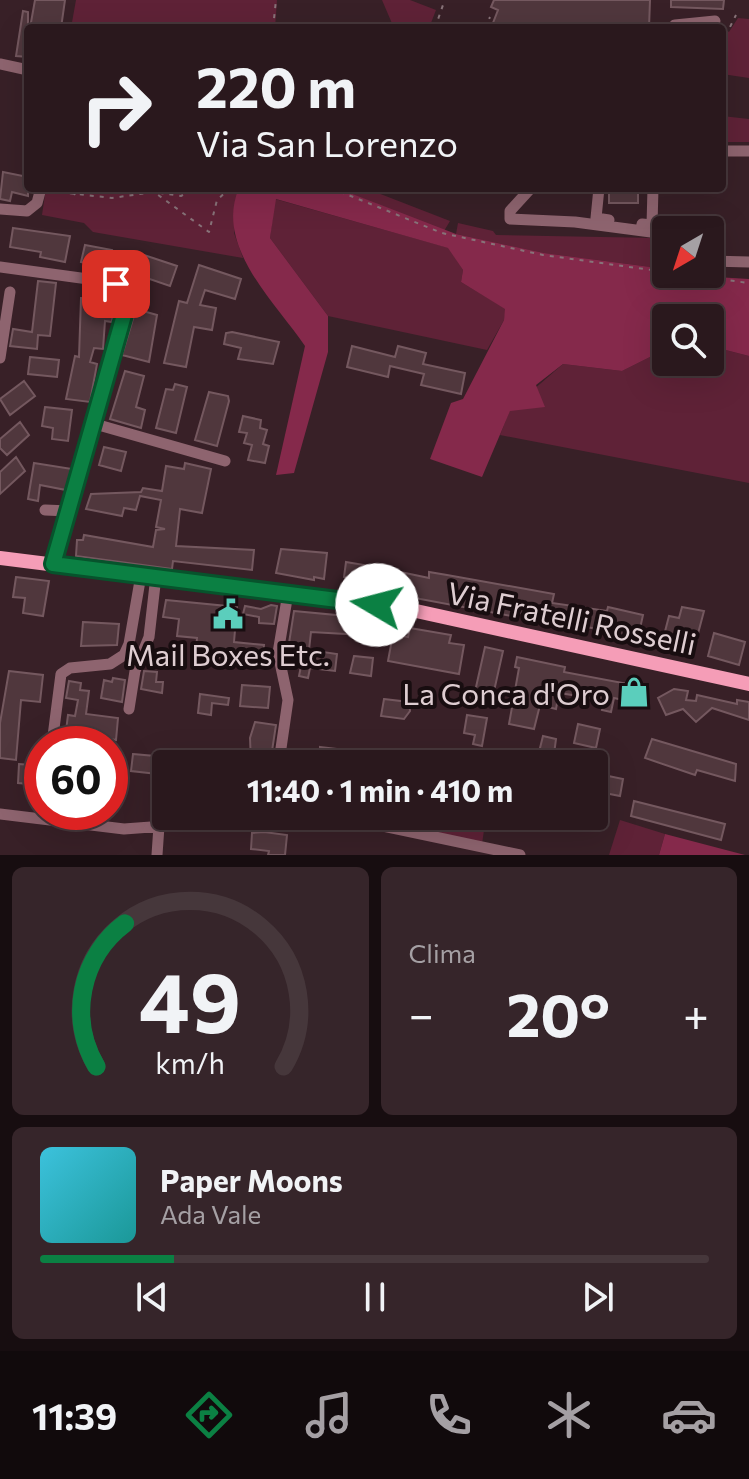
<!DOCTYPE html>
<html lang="it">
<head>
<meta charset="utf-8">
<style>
	:root { --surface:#2a181d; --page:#36252a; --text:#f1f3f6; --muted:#a5a0a4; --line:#46373b; --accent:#0b8043 }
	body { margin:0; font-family:Commissioner,sans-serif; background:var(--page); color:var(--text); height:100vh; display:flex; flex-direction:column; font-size:30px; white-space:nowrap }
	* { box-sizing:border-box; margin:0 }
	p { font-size:26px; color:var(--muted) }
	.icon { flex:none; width:44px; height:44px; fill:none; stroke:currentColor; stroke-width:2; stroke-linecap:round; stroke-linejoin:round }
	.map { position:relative; height:855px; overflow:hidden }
	.drawer { display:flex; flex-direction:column; gap:12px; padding:12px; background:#170d10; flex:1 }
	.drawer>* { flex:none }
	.hud { position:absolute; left:24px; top:24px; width:702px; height:168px; border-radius:8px; box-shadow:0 8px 32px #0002,0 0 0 2px var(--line); background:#2a181d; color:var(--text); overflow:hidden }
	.needle { width:52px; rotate:219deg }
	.tools { position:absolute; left:652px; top:216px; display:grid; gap:16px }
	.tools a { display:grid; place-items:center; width:72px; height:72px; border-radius:8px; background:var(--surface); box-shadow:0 8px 32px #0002,0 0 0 2px var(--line); font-size:40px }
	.speed { position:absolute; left:24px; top:726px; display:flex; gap:16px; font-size:40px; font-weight:700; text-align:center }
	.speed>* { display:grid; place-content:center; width:104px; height:104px; border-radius:50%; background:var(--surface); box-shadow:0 8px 32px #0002,0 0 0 2px var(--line); line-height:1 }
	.speed .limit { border:12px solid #d22; background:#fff; color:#111 }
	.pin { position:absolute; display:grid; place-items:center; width:68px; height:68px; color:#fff; margin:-34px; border-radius:16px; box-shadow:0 4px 12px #0006 }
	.me { position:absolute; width:88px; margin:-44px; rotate:278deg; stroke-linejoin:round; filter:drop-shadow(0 0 6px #0008) }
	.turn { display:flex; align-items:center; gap:28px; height:168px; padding:0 40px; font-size:36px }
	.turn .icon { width:104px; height:104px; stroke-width:2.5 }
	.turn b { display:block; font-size:56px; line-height:68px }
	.big { font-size:60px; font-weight:700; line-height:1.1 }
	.drawer .tile { flex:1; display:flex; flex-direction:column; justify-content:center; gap:12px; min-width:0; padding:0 28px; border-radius:12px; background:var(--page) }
	.drawer .dial { align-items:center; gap:0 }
	.dial svg { height:208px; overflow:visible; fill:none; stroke:var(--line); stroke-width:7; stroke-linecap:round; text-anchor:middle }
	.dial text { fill:var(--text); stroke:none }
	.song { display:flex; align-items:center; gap:24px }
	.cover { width:96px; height:96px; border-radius:12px; background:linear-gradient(135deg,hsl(190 70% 55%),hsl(180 70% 35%)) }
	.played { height:8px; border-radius:4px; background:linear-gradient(90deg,var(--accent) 20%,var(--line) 20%) }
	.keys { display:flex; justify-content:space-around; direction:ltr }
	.heat { display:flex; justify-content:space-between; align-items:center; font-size:44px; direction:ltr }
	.drawer .tiles { flex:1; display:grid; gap:12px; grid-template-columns:1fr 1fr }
	.tile:last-child { grid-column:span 2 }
	.trip { position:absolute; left:152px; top:750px; width:456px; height:80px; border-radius:8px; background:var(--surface); box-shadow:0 8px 32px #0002,0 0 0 2px var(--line); font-weight:700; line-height:80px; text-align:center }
	.tab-bar { display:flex; height:128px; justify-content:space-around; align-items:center; background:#110a0c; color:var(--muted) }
	.tab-bar .icon { width:56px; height:56px }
	.tab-bar .selected { color:var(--accent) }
	.tab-bar b { font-size:36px; color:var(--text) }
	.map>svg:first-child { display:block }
	.green { fill:#5f2237 }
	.forest { fill:#85294b }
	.building { fill:#50373d; stroke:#74585f; stroke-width:2 }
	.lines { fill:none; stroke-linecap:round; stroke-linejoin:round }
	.path { stroke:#887379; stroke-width:2; stroke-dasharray:4 6; stroke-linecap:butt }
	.minor { stroke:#8e646f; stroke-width:11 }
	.major { stroke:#f59db7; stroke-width:14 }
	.route-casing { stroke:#07532c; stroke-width:20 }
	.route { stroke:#0b8043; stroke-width:14 }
	.labels { text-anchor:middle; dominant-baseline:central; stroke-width:8; stroke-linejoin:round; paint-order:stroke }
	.street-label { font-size:30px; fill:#decdd1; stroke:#180d10 }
	.poi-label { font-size:30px; fill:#decdd1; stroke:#180d10 }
</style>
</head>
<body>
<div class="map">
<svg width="749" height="855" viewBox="0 0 749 855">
	<rect width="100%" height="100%" fill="#382027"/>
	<path class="green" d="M 76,0 L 277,0 L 275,28 L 71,28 Z
		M 382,0 L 410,0 L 436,10 L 429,28 L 394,28 Z
		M 738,18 L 749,19 L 749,78 L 722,74 L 722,28 L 710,28 L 715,24 L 729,32 Z
		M 722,116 L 749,119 L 749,142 L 722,142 Z
		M 46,188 L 239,188 L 234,233 L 243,258 L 93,232 L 84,223 L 42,215 Z
		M 337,188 L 365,188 L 450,221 L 444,231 Z
		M 275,199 L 449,248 L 463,270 L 461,282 L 506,309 L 504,320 L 487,350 L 328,316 L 270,238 Z
		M 458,223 L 493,231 L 496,235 L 656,238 L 666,241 L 666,269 L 544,253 L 456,234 Z
		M 710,346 L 749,356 L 749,483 L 500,435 L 510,410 L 563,364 L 622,371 L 666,349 L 666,362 L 710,362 Z
		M 367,816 L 486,816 L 482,844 Z
		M 620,820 L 665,834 L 659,855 L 609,855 Z"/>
	<path class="forest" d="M 239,188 L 337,188 L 456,234 L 544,253 L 666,269 L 666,274 L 749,279 L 749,356 L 710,346 L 710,318 L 666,318 L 666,349 L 622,371 L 563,364 L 536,385 L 545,407 L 510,411 L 482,477 L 430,459 L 451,403 L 463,399 L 504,320 L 505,309 L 461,282 L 463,270 L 448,248 L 276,199 L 270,238 L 328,316 L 328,352 L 294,473 L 276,475 L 305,346 C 275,302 214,246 239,188 Z
		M 665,834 L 745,855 L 659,855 Z"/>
	<path class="building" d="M 35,0 L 65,0 L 61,28 L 30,28 Z
		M 494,0 L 650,0 L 649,28 L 491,28 L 498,10 L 491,7 Z
		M 671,0 L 724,0 L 723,9 L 671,7 Z
		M 23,11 L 28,12 L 28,57 L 16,56 Z
		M 3,172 L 28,177 L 28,196 L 12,192 L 10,201 L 0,199 Z
		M 609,188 L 638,188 L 638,203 L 609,203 Z
		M 13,228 L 70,236 L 65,262 L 40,257 L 41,252 L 10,247 Z
		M 85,245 L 112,250 L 109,269 L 81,262 Z
		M 135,252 L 177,266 L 170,286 L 141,276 L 139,283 L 126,278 Z
		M 199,265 L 241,279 L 235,299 L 205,290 L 200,305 L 216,308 L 212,330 L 194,327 L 186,367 L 164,363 L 179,301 L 187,303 Z
		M 38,281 L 56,283 L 50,336 L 38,335 L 37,349 L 10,346 L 13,329 L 32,332 Z
		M 81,298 L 115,300 L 112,322 L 105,321 L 103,349 L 94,348 L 90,362 L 97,364 L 90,402 L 66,399 L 75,356 L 79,357 Z
		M 136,309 L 157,315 L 149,362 L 122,355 Z
		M 232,332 L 279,342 L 273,364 L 238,359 L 241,348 L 224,344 L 226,333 Z
		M 352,346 L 395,357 L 398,346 L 426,353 L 423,364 L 465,373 L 461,394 L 421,385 L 424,374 L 390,366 L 388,377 L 347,367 Z
		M 30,357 L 59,360 L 57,377 L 28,374 Z
		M 125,371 L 144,376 L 136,407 L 145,410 L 141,428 L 110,419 Z
		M 24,381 L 35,396 L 10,415 L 0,399 Z
		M 175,384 L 187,387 L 176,433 L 156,428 L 166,389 L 173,390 Z
		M 209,392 L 228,396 L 229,401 L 217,446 L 195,440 Z
		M 45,407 L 72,410 L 68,441 L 52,439 L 53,428 L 42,426 Z
		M 243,416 L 261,420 L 260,428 L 267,430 L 263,444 L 269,446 L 265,463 L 248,460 L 252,445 L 244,443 L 247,433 L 239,432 Z
		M 20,422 L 29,435 L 7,455 L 0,448 L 0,439 Z
		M 104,447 L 126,452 L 121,471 L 99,465 Z
		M 16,457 L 25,471 L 0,494 L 0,472 Z
		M 34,463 L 72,469 L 66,490 L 40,485 L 38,501 L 28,499 Z
		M 185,463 L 211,469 L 202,513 L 180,509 L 176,546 L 254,550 L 252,570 L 173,561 L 172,569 L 76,556 L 77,540 L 83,540 L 84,535 L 153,547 L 156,530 L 165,529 L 156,527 L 161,500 L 140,496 L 136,510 L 124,508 L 122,516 L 86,509 L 91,494 L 141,492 L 143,488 L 162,491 L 166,466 L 184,469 Z
		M 281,549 L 327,553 L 324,579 L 314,577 L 314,580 L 276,573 Z
		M 346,562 L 370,566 L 367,578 L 374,579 L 372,592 L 357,589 L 358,580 L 344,577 Z
		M 391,570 L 429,578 L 429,572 L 447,575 L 554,594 L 552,603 L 607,611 L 608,607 L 643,615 L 637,642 L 592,628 L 524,618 L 524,614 L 512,611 L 511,616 L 388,593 Z
		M 16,577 L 49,581 L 43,616 L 23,613 L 25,598 L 13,597 Z
		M 166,600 L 237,607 L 234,642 L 264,645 L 262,663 L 240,660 L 242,648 L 208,662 L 195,659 L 197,638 L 177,636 L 179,619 L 163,617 Z
		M 271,605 L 277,606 L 274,624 L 259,623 L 259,617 L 243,614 L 245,606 L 261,609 Z
		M 682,607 L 704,611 L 696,641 L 683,638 L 679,652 L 661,647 L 669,616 L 679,618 Z
		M 294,611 L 346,616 L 345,619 L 377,625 L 375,640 L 363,639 L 363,635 L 311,632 L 309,650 L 337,654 L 335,671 L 310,668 L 308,678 L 299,676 L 302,661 L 288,659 L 287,656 Z
		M 83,622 L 119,624 L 117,645 L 81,646 Z
		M 410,628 L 451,635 L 449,643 L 464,645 L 459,674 L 388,661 L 393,634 L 408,637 Z
		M 714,633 L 745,642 L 739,665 L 708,656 Z
		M 485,647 L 503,651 L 492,700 L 474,696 Z
		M 354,656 L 373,658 L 371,676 L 350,673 Z
		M 517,657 L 565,667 L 564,672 L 644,687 L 640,704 L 614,698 L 611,712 L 602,710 L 604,700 L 559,693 L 556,709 L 540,705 L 534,729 L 509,724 L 519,668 L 515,667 Z
		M 9,671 L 43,675 L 40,702 L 21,700 L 16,760 L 0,758 L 0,723 Z
		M 144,671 L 157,672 L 156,682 L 163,682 L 162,693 L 141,689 Z
		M 113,678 L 125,680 L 122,702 L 101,698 L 104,680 L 112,682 Z
		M 69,681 L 81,683 L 80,690 L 89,691 L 86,714 L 118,718 L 116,740 L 66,731 L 68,715 L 75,716 L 78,700 L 66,698 Z
		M 242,685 L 270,687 L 268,708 L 240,706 Z
		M 674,689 L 688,691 L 686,700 L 696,701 L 697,695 L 737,704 L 737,700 L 749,702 L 749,720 L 712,708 L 696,722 L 683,709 L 666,715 L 658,698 Z
		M 200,694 L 229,698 L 228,705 L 212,703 L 211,715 L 198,713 Z
		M 384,699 L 409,702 L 410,711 L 404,719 L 381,716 Z
		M 467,715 L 487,718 L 482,746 L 473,744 L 475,735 L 464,733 Z
		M 255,722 L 276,725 L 270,764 L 251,764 L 250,738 Z
		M 578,724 L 600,729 L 596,748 L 574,743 Z
		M 543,736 L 556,739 L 553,762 L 536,764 Z
		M 652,739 L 736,764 L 735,781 L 697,770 L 695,775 L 645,758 Z
		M 320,747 L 336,749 L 335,764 L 291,764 L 293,750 L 320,753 Z
		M 133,754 L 166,757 L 166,775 L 131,771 Z
		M 19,764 L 42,766 L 42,785 L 18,783 Z
		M 594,773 L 623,779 L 620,796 L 594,791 Z
		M 634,801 L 725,824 L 721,840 L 631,816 Z
		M 264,832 L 287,835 L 285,855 L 268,855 L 269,851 L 251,849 L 252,833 Z"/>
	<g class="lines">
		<path class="path" d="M 722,26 L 729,29 L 736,15
			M 273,28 L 276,0
			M 435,28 L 444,2
			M 485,28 L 490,17
			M 156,188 L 154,192 L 181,196 L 196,188
			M 331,188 L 442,233 L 543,255 L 666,272
			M 50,191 L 112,198 L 154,192 L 209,232 L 217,200 L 230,188
			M 74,195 L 79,188
			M 681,274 L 749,283"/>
		<path class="minor" d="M 675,28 L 675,25 L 715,21
			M 0,64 L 28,70
			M 722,151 L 749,151
			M 531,188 L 510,211 L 510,219 L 575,222 L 666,234
			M 599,188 L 596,218 L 609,220
			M 0,209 L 27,211 L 37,203 L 41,188
			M 642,224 L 652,225 L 653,188
			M 710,261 L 749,262
			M 0,267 L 110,282 L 120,287 L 126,297 L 107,382 L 53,564
			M 0,358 L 10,292
			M 95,424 L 225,461
			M 45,510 L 69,511
			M 129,709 L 135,671 L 149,637 L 156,576
			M 52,744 L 61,674 L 70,668 L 110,664 L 124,655 L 129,644 L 141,575
			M 279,762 L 288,700 L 278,653 L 288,593
			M 0,814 L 124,829 L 246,820 L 364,822 L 520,855
			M 157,855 L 159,826"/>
		<path class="major" d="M 0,558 L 407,609 L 749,684"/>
	</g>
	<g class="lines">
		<g class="route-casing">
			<path id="route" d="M 116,284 L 126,297 L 126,308 L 53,564 L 377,605"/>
		</g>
		<use href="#route" class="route"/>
	</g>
	<defs>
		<g id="civic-bare" transform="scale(2.4)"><path d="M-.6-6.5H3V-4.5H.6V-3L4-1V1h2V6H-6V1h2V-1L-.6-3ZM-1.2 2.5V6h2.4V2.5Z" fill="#5bcebc" stroke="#180d10" stroke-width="2.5" paint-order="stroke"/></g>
		<g id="shop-bare" transform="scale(2.4)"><path d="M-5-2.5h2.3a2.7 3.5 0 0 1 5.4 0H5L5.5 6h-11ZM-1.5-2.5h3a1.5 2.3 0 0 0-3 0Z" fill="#5bcebc" stroke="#180d10" stroke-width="2.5" paint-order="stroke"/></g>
	</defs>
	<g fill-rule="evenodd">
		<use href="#civic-bare" x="228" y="614"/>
		<use href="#shop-bare" x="634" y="692"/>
	</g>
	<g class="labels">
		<g class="street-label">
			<text transform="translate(572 617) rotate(12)">Via Fratelli Rosselli</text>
		</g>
		<g class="poi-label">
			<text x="228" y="653">Mail Boxes Etc.</text>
			<text x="610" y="692" text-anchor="end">La Conca d'Oro</text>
		</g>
	</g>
</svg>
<div class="tools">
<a><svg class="needle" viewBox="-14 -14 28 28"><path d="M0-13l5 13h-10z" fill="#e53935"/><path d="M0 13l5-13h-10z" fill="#a5a0a4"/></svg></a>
<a><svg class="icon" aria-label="search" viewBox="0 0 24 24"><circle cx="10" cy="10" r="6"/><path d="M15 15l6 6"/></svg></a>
</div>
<div class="speed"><div class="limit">60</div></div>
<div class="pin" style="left:116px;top:284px;background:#d93025"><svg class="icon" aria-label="arrive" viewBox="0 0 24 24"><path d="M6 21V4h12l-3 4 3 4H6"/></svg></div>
<svg class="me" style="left:377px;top:605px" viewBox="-20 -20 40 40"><circle r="19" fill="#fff"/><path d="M0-13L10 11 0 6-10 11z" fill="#0b8043"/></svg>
<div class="trip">11:40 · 1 min · 410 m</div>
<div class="hud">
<div class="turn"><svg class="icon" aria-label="right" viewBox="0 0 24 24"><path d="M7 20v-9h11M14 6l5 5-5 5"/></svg><div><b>220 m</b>Via San Lorenzo</div></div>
</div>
</div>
<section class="drawer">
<div class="tiles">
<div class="tile dial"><svg viewBox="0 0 100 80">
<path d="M14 69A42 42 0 1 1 86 69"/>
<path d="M14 69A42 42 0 0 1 25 14" stroke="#0b8043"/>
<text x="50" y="56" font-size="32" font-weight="700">49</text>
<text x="50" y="72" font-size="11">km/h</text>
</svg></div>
<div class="tile"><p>Clima</p>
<div class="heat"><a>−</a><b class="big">20°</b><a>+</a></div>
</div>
<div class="tile">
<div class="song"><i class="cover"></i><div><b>Paper Moons</b><p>Ada Vale</p></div></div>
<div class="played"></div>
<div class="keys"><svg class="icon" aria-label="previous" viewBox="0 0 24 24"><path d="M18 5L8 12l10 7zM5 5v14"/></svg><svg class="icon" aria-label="pause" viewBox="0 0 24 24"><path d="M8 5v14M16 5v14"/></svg><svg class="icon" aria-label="next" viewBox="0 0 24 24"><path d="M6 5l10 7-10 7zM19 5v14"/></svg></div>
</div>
</div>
</section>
<nav class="tab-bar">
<b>11:39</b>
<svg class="icon selected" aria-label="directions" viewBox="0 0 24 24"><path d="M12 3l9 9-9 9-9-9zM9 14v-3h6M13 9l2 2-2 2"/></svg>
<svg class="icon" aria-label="music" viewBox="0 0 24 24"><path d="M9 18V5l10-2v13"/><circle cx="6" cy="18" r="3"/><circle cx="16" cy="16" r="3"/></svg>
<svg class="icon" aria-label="phone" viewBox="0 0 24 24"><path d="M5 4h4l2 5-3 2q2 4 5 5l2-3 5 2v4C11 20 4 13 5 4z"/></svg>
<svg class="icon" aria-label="climate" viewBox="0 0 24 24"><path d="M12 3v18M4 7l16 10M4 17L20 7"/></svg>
<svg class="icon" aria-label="car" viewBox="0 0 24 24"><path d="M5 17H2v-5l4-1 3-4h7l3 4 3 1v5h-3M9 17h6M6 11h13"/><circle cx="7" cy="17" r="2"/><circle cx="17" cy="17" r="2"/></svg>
</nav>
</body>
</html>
